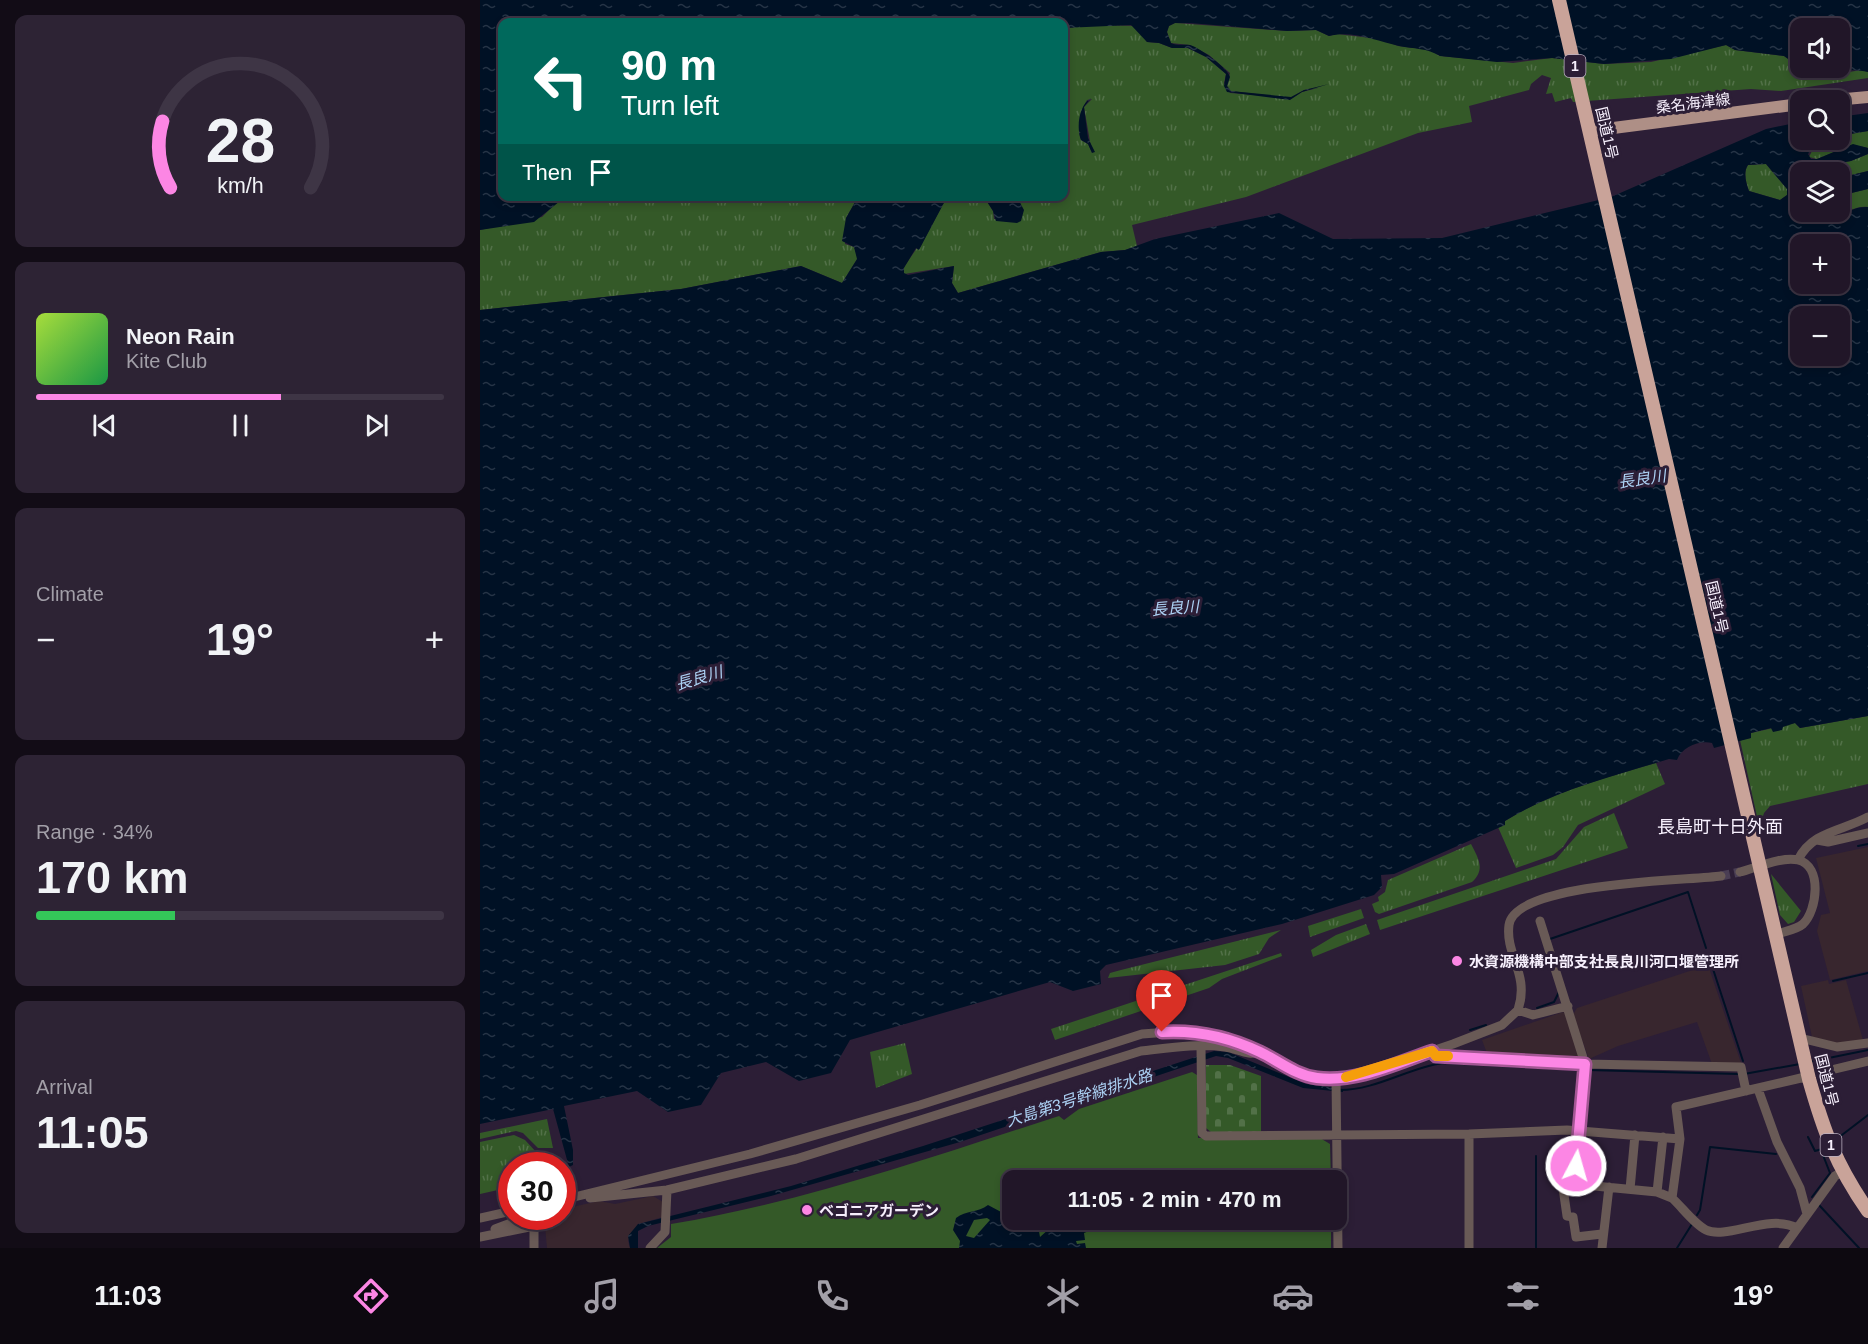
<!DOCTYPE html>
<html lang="en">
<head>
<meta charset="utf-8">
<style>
	:root { --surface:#211628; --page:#2d2334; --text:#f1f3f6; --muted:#a29fa8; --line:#3e3545; --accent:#fc86e4 }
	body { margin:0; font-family:Helvetica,"Noto Sans JP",sans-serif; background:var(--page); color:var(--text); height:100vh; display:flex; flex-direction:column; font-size:22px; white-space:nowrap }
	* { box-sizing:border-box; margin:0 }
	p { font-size:20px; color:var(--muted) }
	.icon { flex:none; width:33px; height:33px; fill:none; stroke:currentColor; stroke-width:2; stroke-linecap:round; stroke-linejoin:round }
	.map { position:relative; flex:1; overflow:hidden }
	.side { display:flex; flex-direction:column; gap:15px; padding:15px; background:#120c16; width:480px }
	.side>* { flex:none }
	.banner { position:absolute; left:18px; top:18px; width:570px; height:183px; border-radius:12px; box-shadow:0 3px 9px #0003,0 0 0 2px var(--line); background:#00695c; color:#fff; overflow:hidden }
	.controls { position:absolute; left:1310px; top:18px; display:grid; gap:12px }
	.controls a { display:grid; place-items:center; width:60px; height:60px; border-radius:12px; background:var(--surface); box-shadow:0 3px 9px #0003,0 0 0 2px var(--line); font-size:30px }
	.speed { position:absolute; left:18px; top:1152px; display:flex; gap:12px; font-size:30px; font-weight:700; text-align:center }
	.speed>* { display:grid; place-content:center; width:78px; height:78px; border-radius:50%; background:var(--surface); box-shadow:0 3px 9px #0003,0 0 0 2px var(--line); line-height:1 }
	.speed .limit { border:9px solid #d22; background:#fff; color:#111 }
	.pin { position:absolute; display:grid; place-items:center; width:51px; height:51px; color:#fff; margin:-62px -26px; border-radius:50% 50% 50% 0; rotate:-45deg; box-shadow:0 0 6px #0007 }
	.pin .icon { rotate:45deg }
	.me { position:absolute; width:66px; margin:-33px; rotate:6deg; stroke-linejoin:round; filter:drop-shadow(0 0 4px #0008) }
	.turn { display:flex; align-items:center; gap:21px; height:126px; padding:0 24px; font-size:27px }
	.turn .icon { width:78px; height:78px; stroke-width:2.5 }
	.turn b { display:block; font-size:42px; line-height:51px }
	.then { display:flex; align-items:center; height:57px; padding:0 24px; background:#0003; gap:12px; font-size:22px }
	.big { font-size:45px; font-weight:800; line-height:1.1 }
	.side .widget { flex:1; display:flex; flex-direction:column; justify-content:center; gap:9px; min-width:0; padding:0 21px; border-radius:12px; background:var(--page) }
	.side .dial { align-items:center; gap:0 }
	.dial svg { height:156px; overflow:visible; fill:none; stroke:var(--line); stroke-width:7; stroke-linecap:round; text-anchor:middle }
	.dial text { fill:var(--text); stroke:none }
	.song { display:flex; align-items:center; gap:18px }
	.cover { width:72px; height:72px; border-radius:9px; background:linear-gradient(135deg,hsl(80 70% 55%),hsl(140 70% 35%)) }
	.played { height:6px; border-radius:3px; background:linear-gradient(90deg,var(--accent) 60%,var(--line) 60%) }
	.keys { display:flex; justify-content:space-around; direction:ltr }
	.heat { display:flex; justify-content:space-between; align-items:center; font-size:33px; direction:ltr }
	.charge { height:9px; border-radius:4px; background:linear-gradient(90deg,#34c759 34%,var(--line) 0) }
	.trip { position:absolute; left:522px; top:1170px; width:345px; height:60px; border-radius:12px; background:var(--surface); box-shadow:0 3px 9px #0003,0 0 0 2px var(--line); font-weight:800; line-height:60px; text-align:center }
	.tab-bar { display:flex; height:96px; justify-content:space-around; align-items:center; background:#0d0910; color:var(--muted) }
	.tab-bar .icon { width:42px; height:42px }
	.tab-bar .on { color:var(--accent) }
	.tab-bar b { font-size:27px; color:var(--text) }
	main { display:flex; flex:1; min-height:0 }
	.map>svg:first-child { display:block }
	.industrial { fill:#38262e }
	.grass { fill:url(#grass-tufts); fill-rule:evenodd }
	.cemetery { fill:url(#cemetery-stones) }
	.green { fill:#345928 }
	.water { fill:url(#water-ripples); fill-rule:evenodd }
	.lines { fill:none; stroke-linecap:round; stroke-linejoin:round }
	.stream { stroke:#001125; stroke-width:2 }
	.minor-tunnel { stroke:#4a3e54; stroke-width:9; stroke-dasharray:9 4.5; stroke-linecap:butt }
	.minor { stroke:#695a56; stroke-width:9 }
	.major { stroke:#ae8f86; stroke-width:12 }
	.highway { stroke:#c9a399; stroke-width:14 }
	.route-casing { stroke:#a45794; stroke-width:15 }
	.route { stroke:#fc86e4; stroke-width:10 }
	.slow { stroke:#f59e0b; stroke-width:10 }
	.poi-dot { fill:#fc86e4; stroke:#2c1e36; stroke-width:2 }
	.labels { text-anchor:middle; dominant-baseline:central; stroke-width:6; stroke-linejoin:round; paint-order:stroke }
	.shield { fill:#2c1e36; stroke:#bab1c1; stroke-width:1.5 }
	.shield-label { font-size:14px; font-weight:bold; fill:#f7f0fd }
	.street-label { font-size:15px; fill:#f7f0fd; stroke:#2c1e36 }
	.poi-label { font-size:15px; font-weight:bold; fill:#f7f0fd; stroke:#2c1e36; text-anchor:start }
	.water-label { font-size:16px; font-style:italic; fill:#acd1f4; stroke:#2c1e36 }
	.quarter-label { font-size:18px; fill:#f7f0fd; stroke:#2c1e36 }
</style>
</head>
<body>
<main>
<section class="side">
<div class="widget dial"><svg viewBox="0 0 100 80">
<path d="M14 69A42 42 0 1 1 86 69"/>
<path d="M14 69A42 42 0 0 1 10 35" stroke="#fc86e4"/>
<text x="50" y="56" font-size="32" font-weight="700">28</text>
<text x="50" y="72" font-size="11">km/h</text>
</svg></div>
<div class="widget">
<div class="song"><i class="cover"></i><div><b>Neon Rain</b><p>Kite Club</p></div></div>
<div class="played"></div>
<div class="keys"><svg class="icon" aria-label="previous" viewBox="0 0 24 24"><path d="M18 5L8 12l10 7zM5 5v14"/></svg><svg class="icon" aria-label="pause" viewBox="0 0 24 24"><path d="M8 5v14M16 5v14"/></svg><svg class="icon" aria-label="next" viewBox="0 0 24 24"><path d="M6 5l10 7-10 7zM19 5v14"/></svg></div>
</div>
<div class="widget"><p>Climate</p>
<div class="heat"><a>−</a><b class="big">19°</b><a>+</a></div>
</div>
<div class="widget"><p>Range · 34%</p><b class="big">170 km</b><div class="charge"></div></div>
<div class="widget"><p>Arrival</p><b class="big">11:05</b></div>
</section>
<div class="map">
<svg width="1388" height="1248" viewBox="0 0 1388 1248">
	<defs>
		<pattern id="grass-tufts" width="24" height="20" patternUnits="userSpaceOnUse" patternTransform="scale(1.5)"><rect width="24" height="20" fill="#345928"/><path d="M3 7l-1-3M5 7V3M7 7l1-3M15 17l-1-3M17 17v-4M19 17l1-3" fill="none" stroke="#527148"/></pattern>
		<pattern id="cemetery-stones" width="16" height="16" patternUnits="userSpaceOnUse" patternTransform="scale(1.5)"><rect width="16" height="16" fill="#345928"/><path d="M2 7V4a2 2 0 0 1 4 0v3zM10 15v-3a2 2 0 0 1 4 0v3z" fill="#527148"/></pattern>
		<pattern id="water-ripples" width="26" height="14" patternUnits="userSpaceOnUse" patternTransform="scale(1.5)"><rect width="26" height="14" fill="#001125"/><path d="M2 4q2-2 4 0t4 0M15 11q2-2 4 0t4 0" fill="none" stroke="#263446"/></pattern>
	</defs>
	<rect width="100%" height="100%" fill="#2c1e36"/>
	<path class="industrial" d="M 1388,847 L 1388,971 L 1350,980 L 1337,931 L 1341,915 L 1350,913 L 1336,858 Z
		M 1228,965 L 1261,1063 L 1232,1064 L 1217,1022 L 1138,1046 L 1109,1059 L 1093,1015 L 1097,1008 Z
		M 1348,980 L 1349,984 L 1366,980 L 1383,1040 L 1358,1045 L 1332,1037 L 1321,986 Z
		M 1083,1012 L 1086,1014 L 1100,1058 L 1097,1060 L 1008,1056 L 1002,1040 Z
		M 173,1196 L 183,1202 L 183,1217 L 158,1224 L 148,1241 L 150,1248 L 67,1248 L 65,1226 L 70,1217 L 82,1216 L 83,1209 L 119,1201 L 135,1204 Z"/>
	<path class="grass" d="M 695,23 L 807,31 L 836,30 L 849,36 L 857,34 L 899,39 L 918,46 L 950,50 L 960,56 L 1033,63 L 1072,58 L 1124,64 L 1171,62 L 1246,45 L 1255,50 L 1304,56 L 1322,69 L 1359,67 L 1369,72 L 1382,70 L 1388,72 L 1388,78 L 1301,91 L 1271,89 L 1093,102 L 1091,98 L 1075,102 L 1072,93 L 1066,94 L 1071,78 L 1062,75 L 1051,84 L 1049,90 L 989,106 L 992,122 L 938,133 L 766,197 L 652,225 L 657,246 L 645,250 L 621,252 L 478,293 L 472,283 L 474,266 L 424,274 L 424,267 L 437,248 L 439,249 L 467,197 L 504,197 L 513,211 L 514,219 L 529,222 L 541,205 L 537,197 L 584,196 L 584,28 L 621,25 L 655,26 L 667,42 L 679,43 L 692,48 L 708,48 L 726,57 L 746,74 L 744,83 L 750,93 L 812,98 L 822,92 L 838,88 L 824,90 L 811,98 L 751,91 L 747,86 L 750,73 L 729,55 L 710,45 L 691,43 L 687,32 L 689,26 ZM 612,99 L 604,107 L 612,153 L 608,144 L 601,140 C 596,126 601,112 607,100 Z
		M 1388,131 L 1388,148 C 1370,142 1354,153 1337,159 L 1329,157 L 1335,145 L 1349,140 L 1359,140 L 1359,136 Z
		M 1388,154 L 1388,171 L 1359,178 L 1359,172 L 1331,172 L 1337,167 L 1371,161 Z
		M 1286,164 L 1307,189 L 1307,195 L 1300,200 L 1269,191 C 1266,183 1263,172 1268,165 Z
		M 1388,189 L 1388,207 C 1371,205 1360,220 1342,212 L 1359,212 L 1359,196 Z
		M 117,196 L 378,197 L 366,218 L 365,244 L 374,247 L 378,258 L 362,283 L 321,266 L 201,289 L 0,310 L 0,230 L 62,217 L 82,197 L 92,197 L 95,201 Z
		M 1388,716 L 1388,784 L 1290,806 L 1284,813 L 1281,822 L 1278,821 L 1260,740 L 1271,738 L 1271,733 L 1315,723 L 1320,728 Z
		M 1176,763 L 1185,784 L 1098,825 L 1083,847 L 1073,855 L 1036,868 L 1018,827 L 1025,825 L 1025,821 C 1071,792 1125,778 1176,763 Z
		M 1134,813 L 1148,848 L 900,930 L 897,920 L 1076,859 L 1104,827 Z
		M 991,844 C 998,858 1006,869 992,882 L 899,914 L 895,912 L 892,904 L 899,901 L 898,897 L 905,892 L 908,880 Z
		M 1291,874 L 1321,911 L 1314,922 L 1308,924 L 1300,915 Z
		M 881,909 L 884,918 L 830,937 L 828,926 Z
		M 886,924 L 890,934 L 833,957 L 831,950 L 856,935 Z
		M 801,930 L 789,938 L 779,954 L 745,965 L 628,978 L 630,973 L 641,970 Z
		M 801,953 L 802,956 L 742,979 L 729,988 L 575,1040 L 571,1029 Z
		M 425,1043 L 432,1074 L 396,1088 L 390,1052 Z
		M 67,1119 L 73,1148 L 58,1148 L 43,1133 L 36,1131 L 0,1139 L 0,1133 Z
		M 34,1135 L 45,1140 L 57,1153 L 74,1154 L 80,1164 L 86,1162 L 88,1172 L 83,1174 L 82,1166 L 32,1166 L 31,1187 L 0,1194 L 0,1142 Z"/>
	<path class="cemetery" d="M 726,1065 L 750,1065 L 781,1076 L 781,1133 L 731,1132 L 726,1128 Z"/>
	<path class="green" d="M 712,1072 L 717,1075 L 718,1138 L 840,1138 L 850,1144 L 851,1180 L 532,1180 L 532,1220 L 851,1220 L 851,1248 L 177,1248 L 191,1237 L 191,1224 C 324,1202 451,1157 579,1116 L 584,1120 L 599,1109 Z"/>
	<path class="water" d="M 0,0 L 1388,0 L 1388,72 C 1378,69 1369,72 1359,67 L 1359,28 L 1320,28 L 1320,68 L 1324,68 L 1322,69 L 1304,56 L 1255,50 L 1246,45 L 1191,59 L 1124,64 L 1072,58 L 1017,62 L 960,56 C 947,48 934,49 919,46 C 897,41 872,30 849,36 L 836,30 L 807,31 L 709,23 L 695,23 L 689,26 L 687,32 L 691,43 C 698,46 703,44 710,45 C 720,48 748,68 750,77 L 747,86 L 751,91 L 811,97 L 824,90 L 849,84 L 822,92 L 810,100 L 747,92 L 744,86 L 746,74 L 726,57 L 708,48 L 692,48 L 679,43 L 667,42 L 651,25 L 584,28 L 584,22 L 22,22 L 22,196 L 85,197 L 54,222 L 0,230 Z
		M 611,98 L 604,107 L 608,138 L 615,152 L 612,153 L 608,144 L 601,140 C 596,127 599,105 611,98 Z
		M 1388,113 L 1388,131 L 1359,136 L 1359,117 Z
		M 1320,122 L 1320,140 L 1349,140 L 1335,145 L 1328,154 L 1331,159 L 1337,159 L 1373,144 L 1388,148 L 1388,154 L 1371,161 L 1337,167 L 1331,172 L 1320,172 L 1320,212 C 1332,212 1344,215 1355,214 C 1368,214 1374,206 1388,207 L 1388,716 L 1320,728 L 1315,723 L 1303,727 L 1302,730 L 1293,732 L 1291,728 L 1271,733 L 1271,738 L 1234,748 L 1232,743 C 1219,740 1202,747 1197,760 L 1189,759 C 1134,776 1075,790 1025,821 L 1025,825 L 914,874 L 901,875 L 902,887 L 894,895 L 802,924 L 626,965 L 620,971 L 621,984 L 593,991 L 570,982 L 370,1040 L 351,1073 L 319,1081 L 286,1062 L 241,1073 L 221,1105 L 188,1112 L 157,1091 L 84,1106 L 93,1150 L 93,1165 L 89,1167 L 73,1109 L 0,1124 L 0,310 L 201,289 L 321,266 L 362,283 L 377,259 L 374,247 L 362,241 L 366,218 L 378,197 L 467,197 L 439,250 L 436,248 L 424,268 L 424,273 L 428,275 L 474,266 L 472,283 L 478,293 L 621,252 L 645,250 L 675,239 L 799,213 L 853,239 L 962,238 L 1131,197 L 1286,129 ZM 1286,164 L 1307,189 L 1307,195 L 1300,200 L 1269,191 C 1266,183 1263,172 1268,165 ZM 1320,244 L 1359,244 L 1359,284 L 1320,284 ZM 1320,316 L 1359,316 L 1359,356 L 1320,356 Z
		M 1388,171 L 1388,189 L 1359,196 L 1359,178 Z
		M 504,197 L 537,197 L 544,210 L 541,221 L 537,223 L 516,221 L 513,211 Z
		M 734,1051 L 748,1052 L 826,1084 L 863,1089 L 863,1092 L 823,1088 L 748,1058 L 736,1056 L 480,1142 L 291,1196 L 168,1226 L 158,1231 L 158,1248 L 150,1248 L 148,1236 L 158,1224 L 311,1186 L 443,1146 Z
		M 508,1205 L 523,1213 L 532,1212 L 532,1220 L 557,1220 L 560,1237 L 569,1229 L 575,1220 L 608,1220 L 609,1231 L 604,1233 L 605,1240 L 596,1241 L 597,1244 L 605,1243 L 606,1248 L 479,1248 L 480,1241 L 473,1230 L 476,1218 C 486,1210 498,1213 508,1205 ZM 507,1218 L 510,1220 L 494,1238 L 486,1236 L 494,1220 Z"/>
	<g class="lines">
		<path class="stream" d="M 1378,846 L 1388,844
			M 1070,939 L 1208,892 L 1226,948
			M 1233,969 L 1263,1061
			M 1353,981 L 1388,973
			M 1057,1008 L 1074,1002 L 1079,992
			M 990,1030 L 1006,1025
			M 1329,1062 L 1388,1050
			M 1108,1070 L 1258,1074
			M 1264,1074 L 1320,1064
			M 860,1090 C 896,1090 928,1068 963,1063 L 1102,1070
			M 1328,1137 L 1335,1151 L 1342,1149
			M 1358,1138 L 1388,1115
			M 1056,1156 L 1056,1248
			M 1332,1197 L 1350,1173 L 1341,1150
			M 1339,1205 L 1379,1248
			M 1217,1215 L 1220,1210 L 1230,1147 L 1296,1154
			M 1197,1248 L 1212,1224"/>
		<path class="minor-tunnel" d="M 1241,876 L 1260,872"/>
		<path class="minor" d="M 1337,840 L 1348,842 L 1388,833
			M 1318,860 C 1332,831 1363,831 1388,817
			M 1260,872 C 1276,868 1302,856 1318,860 C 1343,866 1337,911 1323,924 C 1316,930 1305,931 1297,934
			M 1060,921 L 1105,1064 L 1094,1184 L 1177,1192 L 1192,1198
			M 1038,1010 C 1050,974 1025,955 1029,925 C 1035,882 1205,881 1241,876
			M 1320,1038 L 1357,1047 L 1388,1043
			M 721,1047 L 722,1133 L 726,1136 L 989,1134 L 1087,1130 L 1200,1139 L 1192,1198 C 1202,1207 1214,1224 1226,1230 C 1247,1240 1289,1213 1317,1228
			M 952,1051 L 956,1056 L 1105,1064 L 1261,1067 L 1266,1091
			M 1351,1070 L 1388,1061
			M 856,1078 L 858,1248
			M 1278,1089 L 1297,1142 L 1320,1188 L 1327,1214
			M 989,1134 L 989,1248
			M 1200,1139 L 1196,1107 L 1321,1078 L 1329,1079
			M 1094,1184 L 1092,1188 L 1083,1188 L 1087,1216 L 1093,1217 L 1096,1237 L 1122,1234
			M 1150,1189 L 1155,1135
			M 1177,1192 L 1183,1137
			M 110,1198 L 187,1190 L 316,1159 L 661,1051 C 688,1048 718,1043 745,1047 C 759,1049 767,1056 781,1052
			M 82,1200 L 270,1154 L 440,1105 L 662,1034 L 703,1031 L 739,1037 L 781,1052 L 816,1072 L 844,1079 L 872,1077 L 893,1071 L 973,1044 L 1022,1025 L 1038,1010 L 1053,1015 L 1088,1006
			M 0,1218 L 32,1211
			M 15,1229 L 49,1216
			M 0,1237 L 54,1226 L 54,1248
			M 170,1248 L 185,1232 L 187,1190
			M 1122,1248 L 1129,1187
			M 1303,1248 L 1355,1176 L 1362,1172"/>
		<path class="major" d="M 1355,100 L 1388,97
			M 1110,131 L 1320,104"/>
		<path class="highway" d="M 1079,0 L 1329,1079 C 1344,1132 1356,1165 1388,1211"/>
	</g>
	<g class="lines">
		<g class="route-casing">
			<path id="route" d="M 682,1032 C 716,1030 749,1037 780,1052 C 799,1061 815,1075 837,1078 C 876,1083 917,1063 952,1051 L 956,1056 L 1105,1064 L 1096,1166"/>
		</g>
		<use href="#route" class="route"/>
		<path class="slow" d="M 866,1077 L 952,1051 L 956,1056 L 968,1056"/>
	</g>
	<g class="poi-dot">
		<circle cx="977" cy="961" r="6"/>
		<circle cx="327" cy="1210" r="6"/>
	</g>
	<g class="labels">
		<g class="shield">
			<rect x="1084.5" y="55" width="21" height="22" rx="4.5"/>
			<rect x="1340.5" y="1134" width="21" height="22" rx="4.5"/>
		</g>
		<g class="shield-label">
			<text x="1095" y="66">1</text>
			<text x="1351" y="1145">1</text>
		</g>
		<g class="street-label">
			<text transform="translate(1213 103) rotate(-7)">桑名海津線</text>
			<text transform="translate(1127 133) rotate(77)">国道1号</text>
			<text transform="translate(1237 607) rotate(77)">国道1号</text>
			<text transform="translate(1347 1080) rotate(76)">国道1号</text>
		</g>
		<g class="poi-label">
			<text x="989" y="961">水資源機構中部支社長良川河口堰管理所</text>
			<text x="339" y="1210">ベゴニアガーデン</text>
		</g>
		<g class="water-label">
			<text transform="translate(1162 479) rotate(-8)">長良川</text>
			<text transform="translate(695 608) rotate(-4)">長良川</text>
			<text transform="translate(219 678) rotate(-16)">長良川</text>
			<text transform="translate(599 1098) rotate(-18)">大島第3号幹線排水路</text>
		</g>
		<g class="quarter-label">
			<text x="1240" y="827">長島町十日外面</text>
		</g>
	</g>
</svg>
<div class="controls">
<a><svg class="icon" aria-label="sound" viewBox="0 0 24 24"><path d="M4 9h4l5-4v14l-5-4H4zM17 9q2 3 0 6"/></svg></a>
<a><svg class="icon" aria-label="search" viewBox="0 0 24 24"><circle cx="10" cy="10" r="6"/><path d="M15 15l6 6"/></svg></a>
<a><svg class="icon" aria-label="layers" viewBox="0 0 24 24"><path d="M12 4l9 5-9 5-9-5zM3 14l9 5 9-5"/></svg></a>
<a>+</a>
<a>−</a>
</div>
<div class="speed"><div class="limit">30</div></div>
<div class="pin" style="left:682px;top:1032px;background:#d93025"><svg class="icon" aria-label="arrive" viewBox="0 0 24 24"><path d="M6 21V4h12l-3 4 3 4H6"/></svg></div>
<svg class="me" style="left:1096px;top:1166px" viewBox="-20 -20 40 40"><circle r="17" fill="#fc86e4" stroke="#fff" stroke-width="3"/><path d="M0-11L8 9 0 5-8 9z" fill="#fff"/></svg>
<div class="trip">11:05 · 2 min · 470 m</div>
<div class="banner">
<div class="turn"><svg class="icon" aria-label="left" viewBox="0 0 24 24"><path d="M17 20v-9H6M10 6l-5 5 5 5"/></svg><div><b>90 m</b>Turn left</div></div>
<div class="then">Then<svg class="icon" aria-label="arrive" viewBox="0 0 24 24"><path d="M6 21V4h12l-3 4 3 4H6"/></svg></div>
</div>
</div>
</main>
<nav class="tab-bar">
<b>11:03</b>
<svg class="icon on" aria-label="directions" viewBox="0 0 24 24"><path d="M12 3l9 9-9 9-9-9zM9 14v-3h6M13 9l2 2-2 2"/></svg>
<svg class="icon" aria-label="music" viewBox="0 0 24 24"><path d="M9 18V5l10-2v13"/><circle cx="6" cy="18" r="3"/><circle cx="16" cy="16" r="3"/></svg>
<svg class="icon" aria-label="phone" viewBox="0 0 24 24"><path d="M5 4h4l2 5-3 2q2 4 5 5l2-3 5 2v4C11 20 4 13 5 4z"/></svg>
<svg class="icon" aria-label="climate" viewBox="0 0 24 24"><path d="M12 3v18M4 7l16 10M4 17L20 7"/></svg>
<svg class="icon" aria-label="car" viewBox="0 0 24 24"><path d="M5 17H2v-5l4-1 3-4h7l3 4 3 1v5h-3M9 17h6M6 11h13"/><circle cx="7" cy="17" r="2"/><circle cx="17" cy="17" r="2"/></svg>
<svg class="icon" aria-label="filters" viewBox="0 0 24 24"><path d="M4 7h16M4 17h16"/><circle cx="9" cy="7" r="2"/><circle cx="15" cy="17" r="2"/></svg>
<b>19°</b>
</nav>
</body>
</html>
